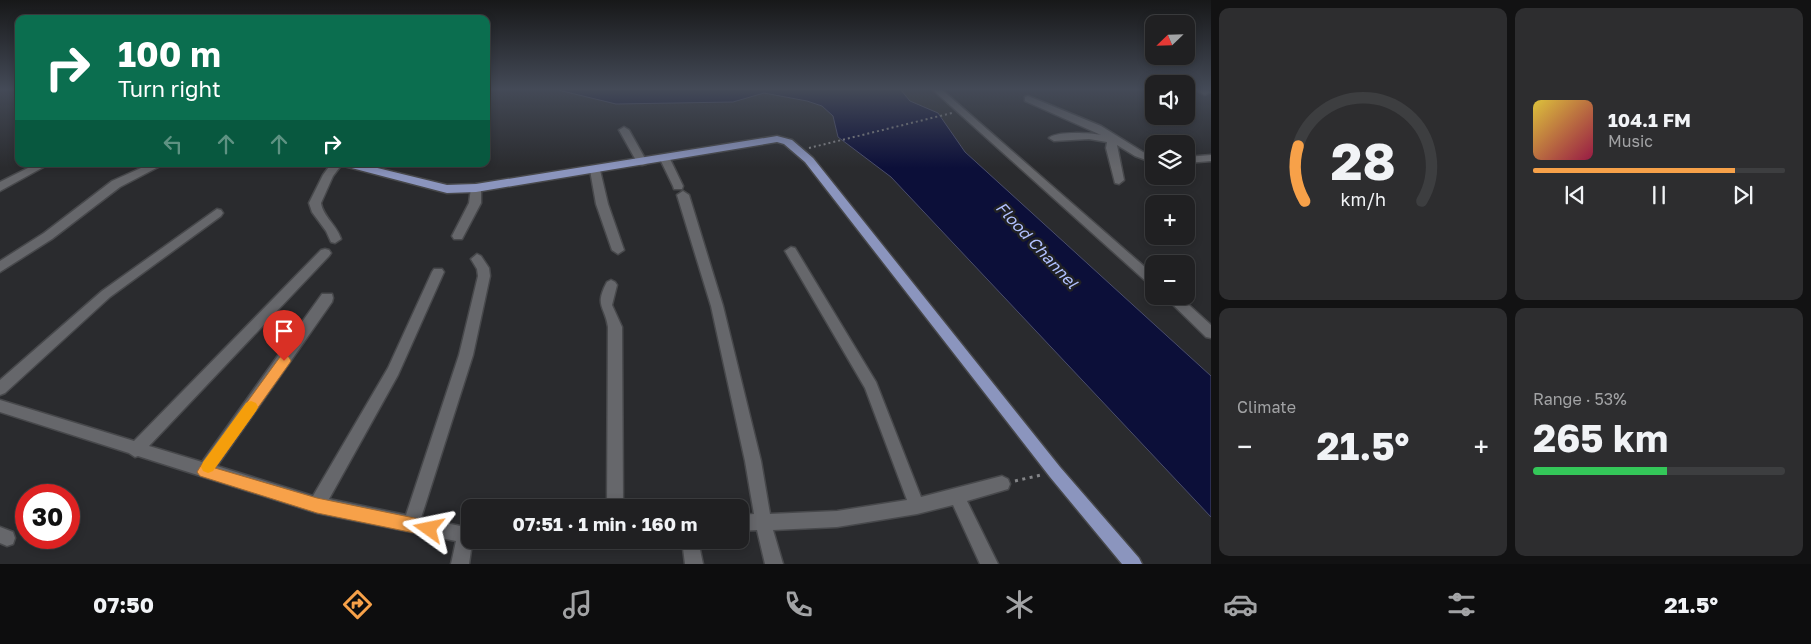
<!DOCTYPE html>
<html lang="en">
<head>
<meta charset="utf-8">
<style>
	:root { --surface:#202022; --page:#2d2d2f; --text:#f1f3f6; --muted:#a2a3a5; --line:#3d3e40; --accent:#f7a149 }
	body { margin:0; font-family:"Golos Text",sans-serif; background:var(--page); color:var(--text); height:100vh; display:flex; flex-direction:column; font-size:19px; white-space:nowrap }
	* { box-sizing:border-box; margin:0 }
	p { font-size:16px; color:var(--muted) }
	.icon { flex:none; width:28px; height:28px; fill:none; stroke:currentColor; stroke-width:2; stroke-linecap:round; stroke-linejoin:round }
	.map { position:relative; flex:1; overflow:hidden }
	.panel { display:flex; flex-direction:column; gap:8px; padding:8px; background:#121213; width:600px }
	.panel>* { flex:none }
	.hud { position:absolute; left:15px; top:15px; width:475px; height:152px; border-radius:10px; box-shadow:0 2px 8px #0003,0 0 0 1px var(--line); background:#0b6e4f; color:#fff; overflow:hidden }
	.needle { width:32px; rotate:247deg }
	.buttons { position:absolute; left:1145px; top:15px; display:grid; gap:10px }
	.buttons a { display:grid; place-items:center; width:50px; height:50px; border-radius:10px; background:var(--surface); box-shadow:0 2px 8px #0003,0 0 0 1px var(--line); font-size:25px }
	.speed { position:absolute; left:15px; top:484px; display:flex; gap:10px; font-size:25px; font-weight:700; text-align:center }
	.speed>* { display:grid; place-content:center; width:65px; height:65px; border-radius:50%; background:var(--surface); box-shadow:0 2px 8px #0003,0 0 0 1px var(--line); line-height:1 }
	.speed .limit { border:8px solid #d22; background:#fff; color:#111 }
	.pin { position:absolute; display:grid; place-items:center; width:42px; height:42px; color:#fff; margin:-51px -21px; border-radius:50% 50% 50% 0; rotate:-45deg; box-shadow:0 0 5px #0007 }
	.pin .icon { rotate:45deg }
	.me { position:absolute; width:55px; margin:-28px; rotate:282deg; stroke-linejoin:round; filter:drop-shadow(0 0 4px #0008) }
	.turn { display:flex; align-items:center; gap:18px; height:105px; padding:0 20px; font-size:22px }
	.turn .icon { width:65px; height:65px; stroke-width:2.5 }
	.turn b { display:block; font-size:35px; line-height:42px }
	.lanes { display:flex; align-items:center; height:48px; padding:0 20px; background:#0003; justify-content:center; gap:25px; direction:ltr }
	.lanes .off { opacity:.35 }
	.big { font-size:38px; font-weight:700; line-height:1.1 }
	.panel .tile { flex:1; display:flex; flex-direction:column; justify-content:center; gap:8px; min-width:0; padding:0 18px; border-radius:10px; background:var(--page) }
	.panel .dial { align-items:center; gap:0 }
	.dial svg { height:130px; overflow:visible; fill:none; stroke:var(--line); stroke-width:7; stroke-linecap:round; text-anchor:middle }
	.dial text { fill:var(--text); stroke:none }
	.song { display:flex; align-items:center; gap:15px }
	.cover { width:60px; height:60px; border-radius:8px; background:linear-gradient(135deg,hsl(50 70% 55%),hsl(340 70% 35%)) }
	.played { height:5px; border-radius:2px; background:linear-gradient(90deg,var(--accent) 80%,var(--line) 80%) }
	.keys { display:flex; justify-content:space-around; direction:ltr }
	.heat { display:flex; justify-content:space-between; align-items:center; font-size:28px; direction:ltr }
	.charge { height:8px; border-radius:4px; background:linear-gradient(90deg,#34c759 53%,var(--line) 0) }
	.panel .tiles { flex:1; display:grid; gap:8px; grid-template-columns:repeat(2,1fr) }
	.trip { position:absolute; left:461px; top:499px; width:288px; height:50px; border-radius:10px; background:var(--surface); box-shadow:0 2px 8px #0003,0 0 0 1px var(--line); font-weight:700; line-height:50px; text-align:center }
	.dock { display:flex; height:80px; justify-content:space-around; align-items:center; background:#0d0d0e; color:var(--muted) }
	.dock .icon { width:35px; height:35px }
	.dock .selected { color:var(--accent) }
	.dock b { font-size:22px; color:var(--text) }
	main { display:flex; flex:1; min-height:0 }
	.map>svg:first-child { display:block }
	.water { fill:#0c0f39; stroke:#4a4d6b }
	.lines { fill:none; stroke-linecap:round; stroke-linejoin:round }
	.minor-casing { stroke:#47484b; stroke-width:3 }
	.major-casing { stroke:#47484b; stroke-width:3 }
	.path-far1 { stroke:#848588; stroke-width:2; stroke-dasharray:2 3; stroke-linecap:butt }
	.path { stroke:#848588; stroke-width:3; stroke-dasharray:3 4.5; stroke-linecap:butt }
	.minor { fill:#66676b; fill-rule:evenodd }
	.major { fill:#8b95be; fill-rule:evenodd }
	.route { fill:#f7a149; stroke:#a1692f }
	.slow { fill:#f59e0b }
	.labels { text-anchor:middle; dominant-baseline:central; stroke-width:5; stroke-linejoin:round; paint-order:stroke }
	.water-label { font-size:16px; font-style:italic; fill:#b1c0fe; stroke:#202125 }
</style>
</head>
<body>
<main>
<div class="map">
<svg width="1211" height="564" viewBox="0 0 1211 564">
	<rect width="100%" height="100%" fill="#2a2b2e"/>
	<path class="water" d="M 554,89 L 900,89 L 910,101 L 938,113 L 965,152 L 1211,376 L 1211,517 L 891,177 L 838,137 L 833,116 L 822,106 L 807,101 L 764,93 L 733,102 L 616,104 Z"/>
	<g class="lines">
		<g class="minor-casing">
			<path id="minor" d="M 932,89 L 941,89 L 1154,275 L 1154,287 L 1150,285 Z
				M 1193,89 L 1205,89 L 1210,92 L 1205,95 Z
				M 1028,96 L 1101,126 L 1143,152 L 1154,156 L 1154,163 L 1135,156 L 1117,145 L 1124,180 L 1119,184 L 1115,183 L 1106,148 L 1107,142 L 1089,139 L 1054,141 L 1049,138 C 1057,131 1090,133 1101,135 L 1025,101 L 1025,97 Z
				M 624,127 L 629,130 L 647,162 L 646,164 L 642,165 L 638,164 L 619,130 Z
				M 1211,155 L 1211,161 L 1186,163 L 1186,157 Z
				M 665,156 L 670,159 L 683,186 L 682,189 L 674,189 L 673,186 L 660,159 Z
				M 36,164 L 49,164 L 0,191 L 0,182 Z
				M 150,164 L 164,164 L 120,187 L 52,239 L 0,272 L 0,261 L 44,233 L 112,181 Z
				M 331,164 L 342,164 L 333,176 L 321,203 C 323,217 337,225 341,239 L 335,243 L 331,242 L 326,231 L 312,212 L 309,203 L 323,175 Z
				M 595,166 L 600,170 L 608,204 L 624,250 L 618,254 L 612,250 L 596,204 L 590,170 Z
				M 476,184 L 481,188 L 481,203 L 462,239 L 454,239 L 452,236 L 469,203 L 471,188 Z
				M 683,191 L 689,195 L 723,306 L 761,461 L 770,514 L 837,511 L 907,500 L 865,388 L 785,251 L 791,247 L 795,248 L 876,382 L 921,497 L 1002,476 L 1008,479 L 1010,484 L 1008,489 L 967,501 L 998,564 L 980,564 L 953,505 L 917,514 L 837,527 L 773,530 L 783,564 L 765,564 L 757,530 L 740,531 L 740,515 L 754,514 L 745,461 L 711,306 L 677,195 Z
				M 217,209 L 221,210 L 223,213 L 221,216 L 110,297 L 5,393 L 0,395 L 0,380 L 102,291 Z
				M 325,249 L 329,250 L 331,253 L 329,256 L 149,446 L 202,462 L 322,294 L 332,294 L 333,298 L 332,302 L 217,466 L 313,496 L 388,368 L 432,272 L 434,269 L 442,269 L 444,272 L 398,375 L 329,499 L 406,515 L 459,355 L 478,276 L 477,269 L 471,259 L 477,254 L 481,256 L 489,268 L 490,276 L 473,355 L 421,518 L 470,528 L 470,540 L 477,540 L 472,543 L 469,564 L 451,564 L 456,541 L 317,513 L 138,456 L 135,457 L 129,453 L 0,412 L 0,400 L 134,441 L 321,250 Z
				M 611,280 L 615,282 L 617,285 L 612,305 L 622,327 L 623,508 L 607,508 L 608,327 C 605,306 594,306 607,282 Z
				M 1164,296 L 1179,296 L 1211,325 L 1211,338 L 1206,337 Z
				M 0,527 L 13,532 L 15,538 L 13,544 L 7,546 L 0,543 Z
				M 682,540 L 698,540 L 703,564 L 685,564 Z"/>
		</g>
		<g class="major-casing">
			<path id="major" d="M 777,136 L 792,140 L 813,158 L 1060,467 L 1139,558 L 1142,564 L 1122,564 L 1050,477 L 805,162 L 784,144 L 777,142 L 476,192 L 447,193 L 344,166 L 343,164 L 361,164 L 447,185 L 476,184 Z"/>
		</g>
		<path class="path-far1" d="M 809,148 L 952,113"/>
		<path class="path" d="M 1015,481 L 1041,475"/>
		<use href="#minor" class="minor"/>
		<use href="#major" class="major"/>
	</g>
	<linearGradient id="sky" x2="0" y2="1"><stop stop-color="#171819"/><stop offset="0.53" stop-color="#444a57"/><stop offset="1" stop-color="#444a57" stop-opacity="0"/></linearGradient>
	<rect width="1211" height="168" fill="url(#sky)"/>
	<path class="route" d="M 284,355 L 289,357 L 291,361 L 289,364 L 215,468 L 317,498 L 429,521 L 434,524 L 436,529 L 434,534 L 429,536 L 317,513 L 200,476 L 197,472 L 200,467 L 280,357 Z"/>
	<path class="slow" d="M 251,401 L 256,403 L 258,407 L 256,411 L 213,471 L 208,473 L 203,471 L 201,467 L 203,462 L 246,403 Z"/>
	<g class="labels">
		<g class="water-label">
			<text transform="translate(1037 245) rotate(47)">Flood Channel</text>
		</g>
	</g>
</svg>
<div class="buttons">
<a><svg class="needle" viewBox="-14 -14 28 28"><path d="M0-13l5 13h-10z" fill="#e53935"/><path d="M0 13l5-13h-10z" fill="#a2a3a5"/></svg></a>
<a><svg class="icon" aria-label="sound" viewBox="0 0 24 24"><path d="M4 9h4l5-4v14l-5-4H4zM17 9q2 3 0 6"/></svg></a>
<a><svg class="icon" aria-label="layers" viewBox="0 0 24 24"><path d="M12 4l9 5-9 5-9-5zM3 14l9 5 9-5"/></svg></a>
<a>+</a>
<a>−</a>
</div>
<div class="speed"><div class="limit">30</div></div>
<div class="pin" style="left:284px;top:361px;background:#d93025"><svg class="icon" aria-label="arrive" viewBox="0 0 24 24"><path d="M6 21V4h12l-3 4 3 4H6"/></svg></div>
<svg class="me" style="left:429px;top:529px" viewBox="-20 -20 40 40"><path d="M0-17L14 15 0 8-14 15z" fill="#f7a149" stroke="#fff" stroke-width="4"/></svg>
<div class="trip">07:51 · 1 min · 160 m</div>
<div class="hud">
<div class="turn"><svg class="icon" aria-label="right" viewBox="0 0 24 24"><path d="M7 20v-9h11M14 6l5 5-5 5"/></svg><div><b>100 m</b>Turn right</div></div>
<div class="lanes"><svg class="icon off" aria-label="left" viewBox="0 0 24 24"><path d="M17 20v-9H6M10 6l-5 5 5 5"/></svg><svg class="icon off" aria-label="ahead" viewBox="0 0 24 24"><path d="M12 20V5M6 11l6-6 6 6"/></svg><svg class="icon off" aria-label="ahead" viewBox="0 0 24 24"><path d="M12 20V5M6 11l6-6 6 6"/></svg><svg class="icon" aria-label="right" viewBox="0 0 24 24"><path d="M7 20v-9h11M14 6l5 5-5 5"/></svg></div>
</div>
</div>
<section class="panel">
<div class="tiles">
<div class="tile dial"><svg viewBox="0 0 100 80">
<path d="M14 69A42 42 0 1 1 86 69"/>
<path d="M14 69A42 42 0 0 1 10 35" stroke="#f7a149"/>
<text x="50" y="56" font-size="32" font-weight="700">28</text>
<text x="50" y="72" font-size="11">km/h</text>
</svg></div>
<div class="tile">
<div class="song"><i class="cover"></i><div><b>104.1 FM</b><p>Music</p></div></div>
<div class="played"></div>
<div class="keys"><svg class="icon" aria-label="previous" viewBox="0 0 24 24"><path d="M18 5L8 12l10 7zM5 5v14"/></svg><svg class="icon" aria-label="pause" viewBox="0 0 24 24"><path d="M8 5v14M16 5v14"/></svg><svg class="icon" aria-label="next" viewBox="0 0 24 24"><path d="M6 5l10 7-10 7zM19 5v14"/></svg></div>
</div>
<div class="tile"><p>Climate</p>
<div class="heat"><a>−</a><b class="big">21.5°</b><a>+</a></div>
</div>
<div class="tile"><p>Range · 53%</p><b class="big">265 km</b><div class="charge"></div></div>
</div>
</section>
</main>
<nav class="dock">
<b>07:50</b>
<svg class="icon selected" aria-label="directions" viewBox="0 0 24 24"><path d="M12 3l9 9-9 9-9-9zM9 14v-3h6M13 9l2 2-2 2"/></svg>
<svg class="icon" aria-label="music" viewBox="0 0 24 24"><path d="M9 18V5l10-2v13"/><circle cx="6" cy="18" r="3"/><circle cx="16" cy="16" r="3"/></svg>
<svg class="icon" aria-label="phone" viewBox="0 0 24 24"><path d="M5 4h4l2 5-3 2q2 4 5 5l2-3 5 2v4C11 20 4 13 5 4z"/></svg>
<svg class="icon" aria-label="climate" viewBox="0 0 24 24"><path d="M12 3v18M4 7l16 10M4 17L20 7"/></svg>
<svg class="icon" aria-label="car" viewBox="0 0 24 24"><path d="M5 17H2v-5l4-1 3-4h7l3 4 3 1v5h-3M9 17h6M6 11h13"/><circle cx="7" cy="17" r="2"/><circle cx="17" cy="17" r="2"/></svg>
<svg class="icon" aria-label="filters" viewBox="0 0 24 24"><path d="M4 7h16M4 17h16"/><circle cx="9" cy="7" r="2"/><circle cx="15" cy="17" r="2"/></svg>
<b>21.5°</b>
</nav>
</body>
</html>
